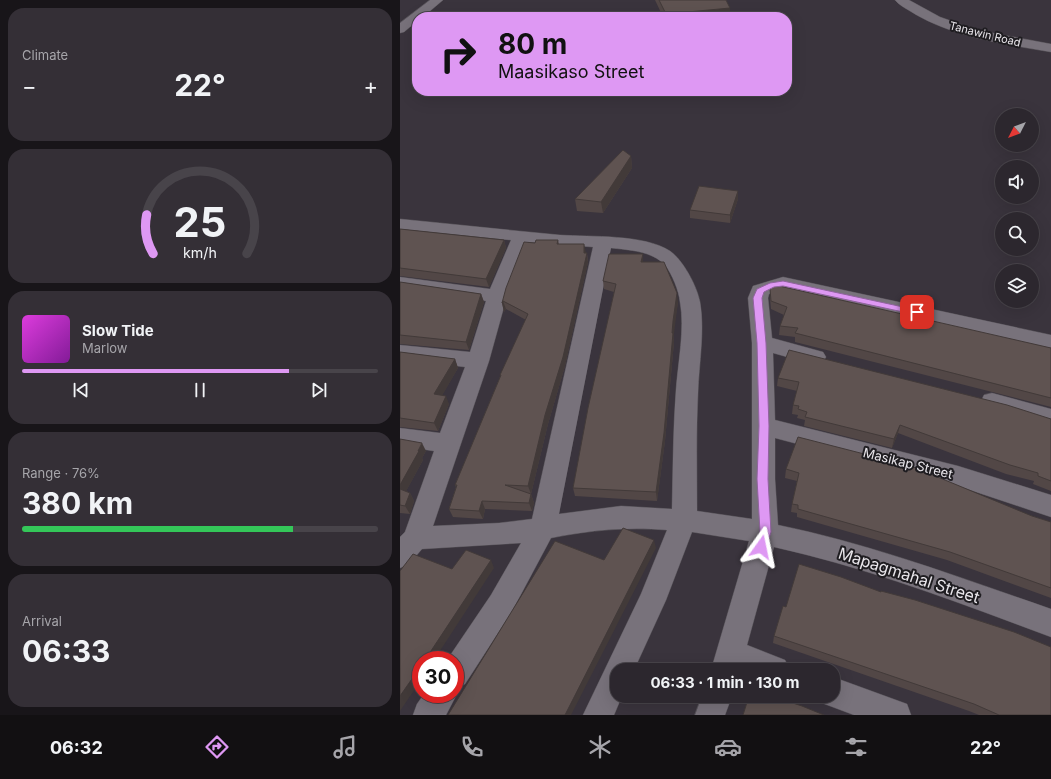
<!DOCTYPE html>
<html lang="en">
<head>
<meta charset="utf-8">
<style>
	:root { --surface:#2c272e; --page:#342f36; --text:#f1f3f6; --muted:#a6a5aa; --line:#48444a; --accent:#de98f3 }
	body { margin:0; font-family:Inter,sans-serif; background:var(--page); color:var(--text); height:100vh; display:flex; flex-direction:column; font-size:15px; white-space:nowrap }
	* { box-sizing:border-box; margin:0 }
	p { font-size:13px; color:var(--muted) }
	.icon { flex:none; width:22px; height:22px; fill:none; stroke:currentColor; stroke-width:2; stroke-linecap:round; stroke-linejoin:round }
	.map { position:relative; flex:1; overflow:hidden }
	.details { display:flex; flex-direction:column; gap:8px; padding:8px; background:#181519; width:400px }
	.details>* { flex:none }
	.banner { position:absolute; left:12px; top:12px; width:380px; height:84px; border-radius:16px; box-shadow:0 4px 16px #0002,0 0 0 1px var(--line); background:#de98f3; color:#111; overflow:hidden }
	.needle { width:26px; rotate:228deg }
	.tools { position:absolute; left:595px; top:108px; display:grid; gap:8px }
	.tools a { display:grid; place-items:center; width:44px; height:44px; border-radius:50%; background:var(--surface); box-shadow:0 4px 16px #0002,0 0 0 1px var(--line); font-size:20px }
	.speed { position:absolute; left:12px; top:651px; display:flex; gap:8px; font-size:20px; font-weight:700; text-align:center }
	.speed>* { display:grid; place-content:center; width:52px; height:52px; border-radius:50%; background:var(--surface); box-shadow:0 4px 16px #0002,0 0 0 1px var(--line); line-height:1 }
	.speed .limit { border:6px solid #d22; background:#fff; color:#111 }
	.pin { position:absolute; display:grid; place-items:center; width:34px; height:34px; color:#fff; margin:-17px; border-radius:8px; box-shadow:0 2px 6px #0006 }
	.me { position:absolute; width:44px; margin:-22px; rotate:12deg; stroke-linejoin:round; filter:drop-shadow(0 0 3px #0008) }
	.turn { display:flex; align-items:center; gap:14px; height:84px; padding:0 20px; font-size:18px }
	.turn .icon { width:52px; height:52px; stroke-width:2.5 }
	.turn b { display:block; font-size:28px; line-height:34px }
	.big { font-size:30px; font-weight:700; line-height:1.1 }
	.details .card { flex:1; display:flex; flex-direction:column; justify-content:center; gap:6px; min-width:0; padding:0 14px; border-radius:16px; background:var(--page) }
	.details .dial { align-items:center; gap:0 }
	.dial svg { height:104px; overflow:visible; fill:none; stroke:var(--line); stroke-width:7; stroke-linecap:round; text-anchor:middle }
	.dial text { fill:var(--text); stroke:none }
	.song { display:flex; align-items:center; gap:12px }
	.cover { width:48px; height:48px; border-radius:6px; background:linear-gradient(135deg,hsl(300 70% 55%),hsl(290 70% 35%)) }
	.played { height:4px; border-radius:2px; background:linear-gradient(90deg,var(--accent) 75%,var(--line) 75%) }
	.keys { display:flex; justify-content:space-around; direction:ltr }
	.heat { display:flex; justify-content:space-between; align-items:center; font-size:22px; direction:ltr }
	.charge { height:6px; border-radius:3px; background:linear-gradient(90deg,#34c759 76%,var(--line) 0) }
	.trip { position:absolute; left:210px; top:663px; width:230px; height:40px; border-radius:16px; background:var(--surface); box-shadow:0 4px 16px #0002,0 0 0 1px var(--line); font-weight:700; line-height:40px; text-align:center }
	.tabs { display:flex; height:64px; justify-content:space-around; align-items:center; background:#121012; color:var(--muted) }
	.tabs .icon { width:28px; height:28px }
	.tabs .current { color:var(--accent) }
	.tabs b { font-size:18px; color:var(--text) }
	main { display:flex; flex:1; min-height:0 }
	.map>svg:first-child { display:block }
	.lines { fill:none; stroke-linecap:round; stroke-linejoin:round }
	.minor-casing { stroke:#555157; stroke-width:1 }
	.tertiary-casing { stroke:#555157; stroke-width:1 }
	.minor { fill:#78727b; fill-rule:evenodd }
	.tertiary { fill:#78727b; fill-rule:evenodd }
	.wall { fill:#524746 }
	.shaded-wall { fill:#423a39 }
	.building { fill:#5f5351; stroke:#423a39 }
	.route { fill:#de98f3; stroke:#90639e }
	.labels { text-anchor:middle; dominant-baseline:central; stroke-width:4; stroke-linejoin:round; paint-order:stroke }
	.far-street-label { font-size:11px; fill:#e9e6eb; stroke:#1f1d21 }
	.street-label { font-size:13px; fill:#e9e6eb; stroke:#1f1d21 }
	.near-street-label { font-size:16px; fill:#e9e6eb; stroke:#1f1d21 }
</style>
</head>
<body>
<main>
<section class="details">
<div class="card"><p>Climate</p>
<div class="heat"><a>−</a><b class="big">22°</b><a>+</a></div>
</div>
<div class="card dial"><svg viewBox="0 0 100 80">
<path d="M14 69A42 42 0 1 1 86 69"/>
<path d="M14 69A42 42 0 0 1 9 39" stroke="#de98f3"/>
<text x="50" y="56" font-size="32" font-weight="700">25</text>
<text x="50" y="72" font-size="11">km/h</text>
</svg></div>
<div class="card">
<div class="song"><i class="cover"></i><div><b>Slow Tide</b><p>Marlow</p></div></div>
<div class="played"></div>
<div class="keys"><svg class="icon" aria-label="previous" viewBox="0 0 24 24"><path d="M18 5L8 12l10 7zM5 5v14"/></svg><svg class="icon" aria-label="pause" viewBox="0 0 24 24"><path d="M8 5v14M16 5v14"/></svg><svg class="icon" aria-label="next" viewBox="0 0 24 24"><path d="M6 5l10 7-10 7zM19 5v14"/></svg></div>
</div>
<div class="card"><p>Range · 76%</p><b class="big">380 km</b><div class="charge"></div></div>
<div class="card"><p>Arrival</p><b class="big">06:33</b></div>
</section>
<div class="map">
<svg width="651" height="715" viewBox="0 0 651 715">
	<rect width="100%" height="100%" fill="#3a343d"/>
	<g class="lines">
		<g class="minor-casing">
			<path id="minor" d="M 30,0 L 43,0 L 23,17 L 17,17 L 17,21 L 4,32 L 0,33 L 0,23 Z
				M 0,219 C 53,224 106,230 160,235 C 191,237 244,234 270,251 C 283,260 297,286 300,302 C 305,331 299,363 298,393 C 296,432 297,471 297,511 L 352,519 L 352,343 L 348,298 L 353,286 L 383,277 L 651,335 L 651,349 L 383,289 L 369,294 L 368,298 L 372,338 L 423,352 L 426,357 L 423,362 L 416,365 L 373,353 L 375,420 L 558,466 L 651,495 L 651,517 L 558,486 L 375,438 L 375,479 L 378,525 C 471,544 561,578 651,609 L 651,637 C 560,603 469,568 374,547 L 347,645 L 385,660 L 390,670 L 311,670 L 349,541 L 292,532 L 266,600 L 234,670 L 217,670 L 217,696 L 222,696 L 214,715 L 183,715 L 241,594 L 267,530 C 225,527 192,530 151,538 L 111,613 L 65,684 L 55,689 L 55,660 L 47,660 L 91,595 L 121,543 L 22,549 L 9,564 L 0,568 L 0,537 L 5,532 L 34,451 L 0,446 L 0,428 L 40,433 L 65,367 L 0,359 L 0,345 L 70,352 L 86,301 L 0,289 L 0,277 L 90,289 L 111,240 L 0,229 ZM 128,242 L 193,247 L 132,519 L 99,523 L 33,526 L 89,361 L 107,296 ZM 211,248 C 229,250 252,251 265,265 C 272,274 279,291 280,302 C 285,329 278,362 276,390 C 273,429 273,469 272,509 L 221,506 L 159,514 Z
				M 592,393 L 651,409 L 651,427 L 584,407 L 581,401 L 584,395 Z
				M 433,677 L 507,704 L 511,715 L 454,715 L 422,703 L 420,696 L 433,696 Z
				M 55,689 L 57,694 L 46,715 L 13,715 L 17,704 L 24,694 L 55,694 Z
				M 302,696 L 332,696 L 325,715 L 295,715 Z"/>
		</g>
		<g class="tertiary-casing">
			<path id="tertiary" d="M 495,0 L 509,0 L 540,17 L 577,30 L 651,44 L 651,52 C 604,44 551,37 510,11 C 505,8 499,5 495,0 Z"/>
		</g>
		<use href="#minor" class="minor"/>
		<use href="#tertiary" class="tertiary"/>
	</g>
	<path class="wall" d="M 252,0 L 326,0 L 330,17 L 263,17 L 255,0 Z
		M 231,156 L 232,168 L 203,213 L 177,211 L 175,199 Z
		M 338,199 L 330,223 L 290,218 L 290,210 Z
		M 0,229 L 104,240 L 106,248 L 89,287 L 0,276 Z
		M 158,240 L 159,244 L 187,253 L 188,262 L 165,366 L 148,424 L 131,494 L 134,503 L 132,511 L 85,509 L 83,519 L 53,517 L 49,509 L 56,487 L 55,485 L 100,377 L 100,375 L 126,320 L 106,309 L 104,312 L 102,303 L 135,243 Z
		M 243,262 L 278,302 L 273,333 L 274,342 L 265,441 L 257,501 L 175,496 L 173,488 L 214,292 L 204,289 L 203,281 Z
		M 0,282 L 81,294 L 84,302 L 69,350 L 0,344 Z
		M 370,289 L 651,348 L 651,407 L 395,342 L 395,337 L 379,335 L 380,326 L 384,315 L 371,309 L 370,298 Z
		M 0,352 L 55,359 L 58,368 L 42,395 L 49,404 L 38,431 L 0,427 Z
		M 378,378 L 651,419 L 651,491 L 633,484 L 634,481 L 606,474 L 498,433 L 492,448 L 404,426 L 405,420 L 397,418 L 398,415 L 392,414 L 393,405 L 397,391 L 377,386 Z
		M 0,439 L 26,451 L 22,458 L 23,460 L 6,491 L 10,493 L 14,501 L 10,514 L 0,513 Z
		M 386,469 L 632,516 L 651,522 L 651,598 L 547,560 L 397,517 L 397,513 L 391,512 L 392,504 L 397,481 L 385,478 Z
		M 481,592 L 651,715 L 579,715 L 569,711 L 373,643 L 374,636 L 386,607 Z"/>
	<path class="shaded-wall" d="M 330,8 L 330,17 L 266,17 L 266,14 Z
		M 231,156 L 232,168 L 203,213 L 201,202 Z
		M 338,191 L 338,199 L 330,223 L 330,215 Z
		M 104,240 L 106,248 L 89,287 L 86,279 Z
		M 184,244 L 188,262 L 165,366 L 148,424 L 131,494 L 128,486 L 184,253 Z
		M 243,254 L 243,263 L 241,262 Z
		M 277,293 L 278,302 L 273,342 L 272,333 L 273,321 Z
		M 81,294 L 84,302 L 69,350 L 66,342 Z
		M 103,301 L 106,309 L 104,312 L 102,303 Z
		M 273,333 L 274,342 L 265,441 L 257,501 L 256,492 Z
		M 55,359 L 58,368 L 38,403 L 34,394 Z
		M 46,396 L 49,404 L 38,431 L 34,423 Z
		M 500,425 L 498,433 L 492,448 L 494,439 Z
		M 22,443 L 26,451 L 22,458 L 23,460 L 3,497 L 0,492 L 0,485 Z
		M 10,493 L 14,501 L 10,514 L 5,506 Z
		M 131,494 L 134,503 L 132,511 L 129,503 Z
		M 82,501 L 85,509 L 83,519 L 79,511 Z
		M 254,540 L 256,548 L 171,715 L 165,715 Z
		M 91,560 L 94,568 L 36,657 L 35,660 L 25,660 Z
		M 21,666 L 21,680 L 0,711 L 0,696 Z"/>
	<path class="building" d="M 259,0 L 326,0 L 330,8 L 266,14 Z
		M 223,150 L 231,156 L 201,202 L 175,199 Z
		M 299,186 L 338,191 L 330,215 L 290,210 Z
		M 0,229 L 104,240 L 86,279 L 0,268 Z
		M 136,240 L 158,240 L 157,244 L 184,244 L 184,253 L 187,253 L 163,357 L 145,415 L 128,486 L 105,485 L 131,494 L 129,503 L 82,501 L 79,511 L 49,509 L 57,485 L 55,485 L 101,375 L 100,375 L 128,314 L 103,301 L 102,303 L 106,288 L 124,242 L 135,243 Z
		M 209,254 L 243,254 L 241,262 L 264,262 L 277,293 L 273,321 L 272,333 L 273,333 L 264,433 L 256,492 L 173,488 L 188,408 L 216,284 L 203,281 Z
		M 0,282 L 81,294 L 66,342 L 0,335 Z
		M 375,285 L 651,348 L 651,398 L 395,333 L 398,328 L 380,326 L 387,307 L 371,301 L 370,289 L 371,286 Z
		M 389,350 L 607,405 L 651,419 L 651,481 L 638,476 L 638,473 L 610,465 L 500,425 L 494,439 L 405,417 L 407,412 L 398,409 L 399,406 L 393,405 L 399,382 L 378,378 Z
		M 0,352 L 55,359 L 34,394 L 46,396 L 34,423 L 0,418 Z
		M 398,437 L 511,466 L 632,516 L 651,522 L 651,588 L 550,552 L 398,509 L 398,505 L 392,504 L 399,473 L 386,469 Z
		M 0,439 L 22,443 L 18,451 L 19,451 L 0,485 Z
		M 0,489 L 10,493 L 5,506 L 0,505 Z
		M 223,528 L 254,540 L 165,715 L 48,715 L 155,541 L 204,560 Z
		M 66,550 L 91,560 L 25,660 L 21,660 L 21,666 L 0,696 L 0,571 L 13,554 L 52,569 Z
		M 399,564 L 441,577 L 481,592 L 481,591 L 515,600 L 614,632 L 651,647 L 651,715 L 599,715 L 574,704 L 374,636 L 383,606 L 386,607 Z
		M 349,696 L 371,696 L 402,706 L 424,715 L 343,715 Z"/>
	<path class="route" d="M 383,281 L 517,310 L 521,312 L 517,315 L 383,286 L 374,287 L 364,292 L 362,298 L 366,343 L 369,426 L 368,479 L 371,532 L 365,551 L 361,552 L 357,551 L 355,547 L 360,532 L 357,479 L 359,426 L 357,343 L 353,298 L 357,289 L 370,283 Z"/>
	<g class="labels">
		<g class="far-street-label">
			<text transform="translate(585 34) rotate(14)">Tanawin Road</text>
		</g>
		<g class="street-label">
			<text transform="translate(508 463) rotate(14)">Masikap Street</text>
		</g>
		<g class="near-street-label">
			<text transform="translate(509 575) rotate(18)">Mapagmahal Street</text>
		</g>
	</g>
</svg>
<div class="tools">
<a><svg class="needle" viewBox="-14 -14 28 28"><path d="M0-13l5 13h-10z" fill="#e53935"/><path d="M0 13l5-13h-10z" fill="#a6a5aa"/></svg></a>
<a><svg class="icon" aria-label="sound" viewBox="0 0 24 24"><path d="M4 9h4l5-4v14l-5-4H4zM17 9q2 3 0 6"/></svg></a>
<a><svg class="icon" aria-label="search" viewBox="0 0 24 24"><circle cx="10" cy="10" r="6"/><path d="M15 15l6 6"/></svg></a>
<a><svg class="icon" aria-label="layers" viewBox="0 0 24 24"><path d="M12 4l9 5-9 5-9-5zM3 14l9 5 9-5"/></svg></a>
</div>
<div class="speed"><div class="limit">30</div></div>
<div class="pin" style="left:517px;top:312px;background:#d93025"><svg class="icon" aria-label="arrive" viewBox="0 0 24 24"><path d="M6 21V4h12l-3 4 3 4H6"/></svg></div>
<svg class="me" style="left:361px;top:547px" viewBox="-20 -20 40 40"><path d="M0-17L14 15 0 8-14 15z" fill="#de98f3" stroke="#fff" stroke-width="4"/></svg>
<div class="trip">06:33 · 1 min · 130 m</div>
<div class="banner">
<div class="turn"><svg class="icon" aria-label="right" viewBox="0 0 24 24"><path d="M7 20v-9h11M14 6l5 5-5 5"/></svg><div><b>80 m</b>Maasikaso Street</div></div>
</div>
</div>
</main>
<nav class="tabs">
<b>06:32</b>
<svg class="icon current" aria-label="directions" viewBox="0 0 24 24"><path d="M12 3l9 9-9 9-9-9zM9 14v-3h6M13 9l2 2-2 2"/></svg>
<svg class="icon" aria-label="music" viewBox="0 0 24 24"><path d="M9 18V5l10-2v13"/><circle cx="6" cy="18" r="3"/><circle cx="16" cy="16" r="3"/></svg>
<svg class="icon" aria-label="phone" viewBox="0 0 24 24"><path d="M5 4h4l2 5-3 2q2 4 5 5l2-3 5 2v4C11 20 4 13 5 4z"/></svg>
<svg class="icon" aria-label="climate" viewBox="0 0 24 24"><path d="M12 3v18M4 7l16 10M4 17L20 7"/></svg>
<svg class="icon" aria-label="car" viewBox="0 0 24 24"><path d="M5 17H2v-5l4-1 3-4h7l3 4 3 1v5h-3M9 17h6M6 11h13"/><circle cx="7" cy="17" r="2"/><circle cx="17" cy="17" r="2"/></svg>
<svg class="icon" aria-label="filters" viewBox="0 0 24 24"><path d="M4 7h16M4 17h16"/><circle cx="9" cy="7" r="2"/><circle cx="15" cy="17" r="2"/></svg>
<b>22°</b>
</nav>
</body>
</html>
